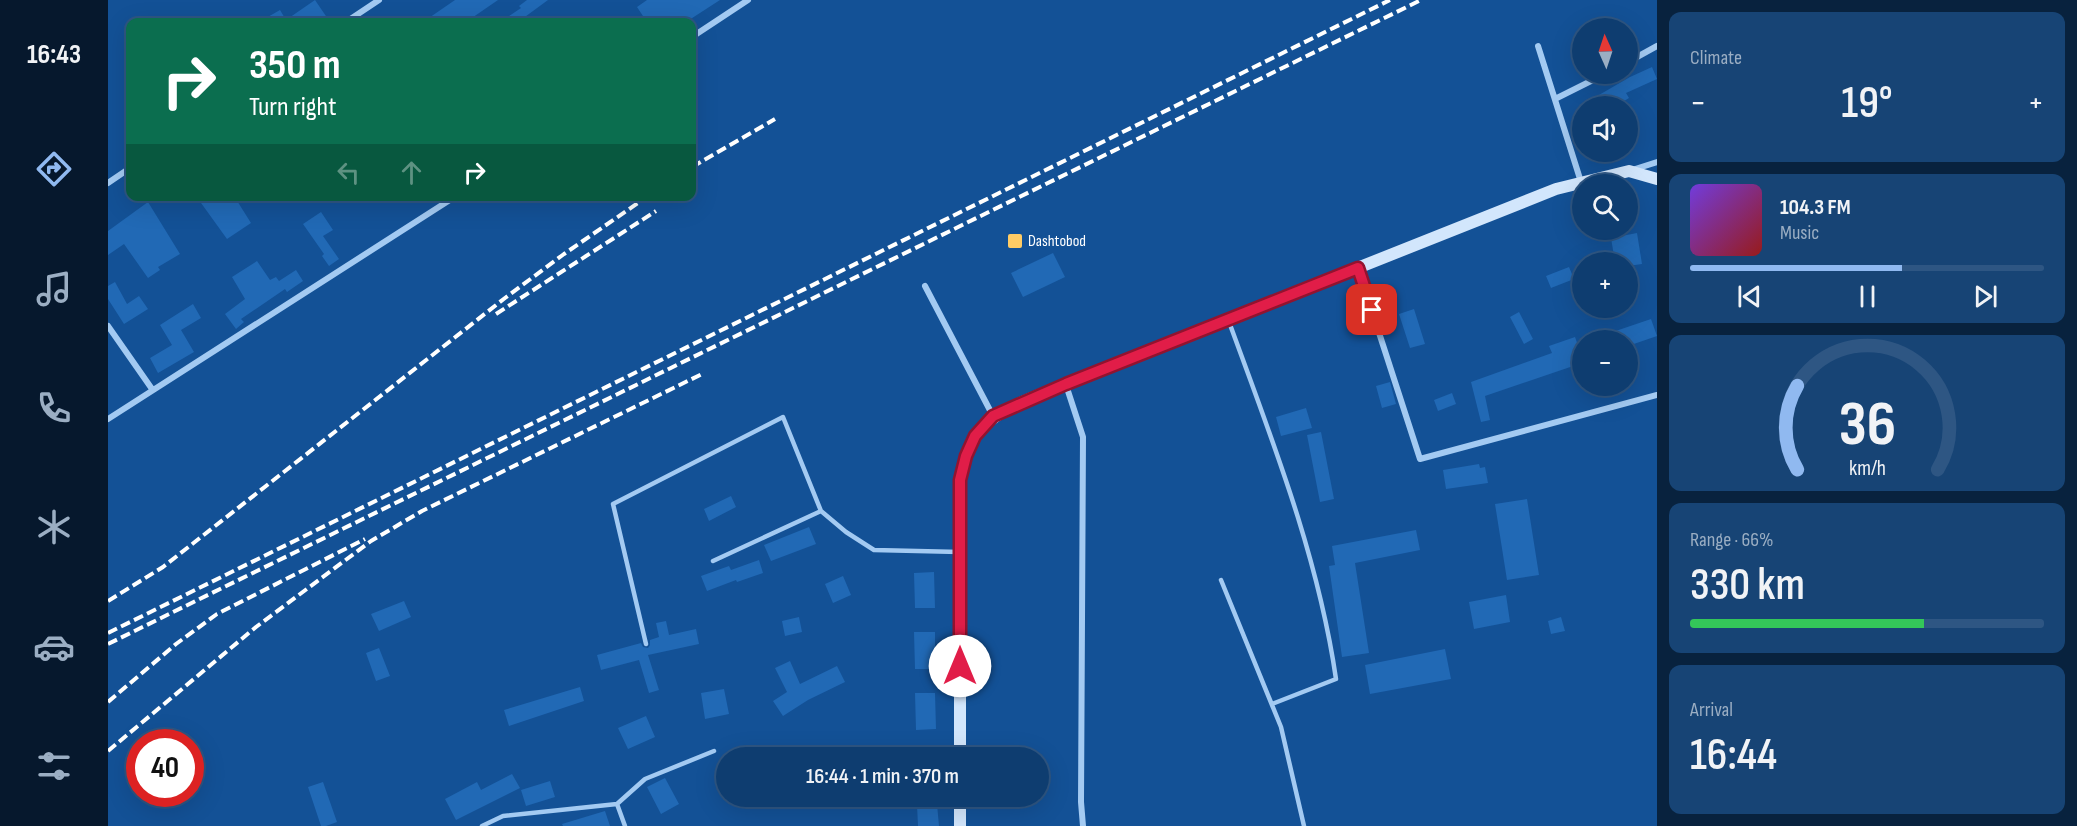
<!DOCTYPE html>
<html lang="en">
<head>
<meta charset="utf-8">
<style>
	:root { --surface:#0e3d70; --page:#174475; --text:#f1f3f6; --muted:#9baec3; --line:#2e5683; --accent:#90b9f0 }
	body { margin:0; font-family:"Sofia Sans Condensed",sans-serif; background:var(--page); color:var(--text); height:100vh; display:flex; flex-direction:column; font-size:22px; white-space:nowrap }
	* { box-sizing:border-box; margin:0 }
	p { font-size:20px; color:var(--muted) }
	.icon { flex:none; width:33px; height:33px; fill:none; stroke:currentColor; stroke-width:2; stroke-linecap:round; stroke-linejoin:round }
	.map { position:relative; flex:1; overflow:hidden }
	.sheet { display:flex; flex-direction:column; gap:12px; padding:12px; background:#08223e; width:420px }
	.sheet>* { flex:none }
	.hud { position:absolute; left:18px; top:18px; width:570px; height:183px; border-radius:12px; box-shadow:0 6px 24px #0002,0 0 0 2px var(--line); background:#0b6e4f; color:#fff; overflow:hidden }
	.needle { width:39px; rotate:357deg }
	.buttons { position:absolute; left:1464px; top:18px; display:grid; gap:12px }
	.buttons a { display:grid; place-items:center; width:66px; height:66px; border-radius:50%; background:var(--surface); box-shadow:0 6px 24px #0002,0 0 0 2px var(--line); font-size:30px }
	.speed { position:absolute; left:18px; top:729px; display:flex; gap:12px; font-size:30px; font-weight:700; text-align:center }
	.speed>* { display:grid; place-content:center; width:78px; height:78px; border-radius:50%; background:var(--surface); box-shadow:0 6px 24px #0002,0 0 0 2px var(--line); line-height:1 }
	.speed .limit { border:9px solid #d22; background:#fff; color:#111 }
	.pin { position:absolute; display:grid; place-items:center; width:51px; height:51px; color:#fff; margin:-26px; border-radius:12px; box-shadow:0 3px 9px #0006 }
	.me { position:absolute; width:66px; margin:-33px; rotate:0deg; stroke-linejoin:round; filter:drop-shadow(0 0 4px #0008) }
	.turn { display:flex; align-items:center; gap:21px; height:126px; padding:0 24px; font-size:27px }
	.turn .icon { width:78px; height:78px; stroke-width:2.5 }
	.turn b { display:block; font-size:42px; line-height:51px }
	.lanes { display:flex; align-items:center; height:57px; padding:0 24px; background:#0003; justify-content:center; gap:30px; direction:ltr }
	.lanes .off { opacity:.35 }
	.big { font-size:45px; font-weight:600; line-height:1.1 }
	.sheet .tile { flex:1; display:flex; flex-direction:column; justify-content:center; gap:9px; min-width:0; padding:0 21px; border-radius:12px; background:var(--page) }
	.sheet .dial { align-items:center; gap:0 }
	.dial svg { height:156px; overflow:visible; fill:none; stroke:var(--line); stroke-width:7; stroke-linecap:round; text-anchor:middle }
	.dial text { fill:var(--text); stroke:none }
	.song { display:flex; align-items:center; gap:18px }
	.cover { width:72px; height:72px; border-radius:9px; background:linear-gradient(135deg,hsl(260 70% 55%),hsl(0 70% 35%)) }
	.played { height:6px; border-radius:3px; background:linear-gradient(90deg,var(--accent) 60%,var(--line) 60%) }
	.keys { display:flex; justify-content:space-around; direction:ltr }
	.heat { display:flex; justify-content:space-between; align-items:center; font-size:33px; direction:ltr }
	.charge { height:9px; border-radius:4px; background:linear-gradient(90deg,#34c759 66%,var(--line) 0) }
	.trip { position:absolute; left:608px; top:747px; width:333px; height:60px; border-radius:30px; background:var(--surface); box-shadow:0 6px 24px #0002,0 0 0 2px var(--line); font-weight:600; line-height:60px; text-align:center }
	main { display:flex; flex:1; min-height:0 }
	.menu { display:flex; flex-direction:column; width:108px; justify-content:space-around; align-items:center; background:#06182d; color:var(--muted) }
	.menu .icon { width:42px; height:42px }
	.menu .active { color:var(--accent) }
	.menu b { font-size:27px; color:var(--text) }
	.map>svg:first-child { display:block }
	.building { fill:#2169b5 }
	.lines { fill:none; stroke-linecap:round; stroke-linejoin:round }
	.lane { stroke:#a3caf2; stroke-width:4.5 }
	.street { stroke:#a3caf2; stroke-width:6 }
	.secondary { stroke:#d2e6fc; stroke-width:12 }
	.rail { stroke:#fff; stroke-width:4; stroke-dasharray:10 4.5; stroke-linecap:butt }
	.route-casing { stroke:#92132f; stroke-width:15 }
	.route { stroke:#e11d48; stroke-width:10 }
	.poi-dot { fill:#ffcc65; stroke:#135196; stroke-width:2 }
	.labels { text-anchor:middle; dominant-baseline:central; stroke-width:6; stroke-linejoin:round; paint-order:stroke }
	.poi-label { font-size:16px; fill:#fff; stroke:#135196; text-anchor:start }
</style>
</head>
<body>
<main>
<nav class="menu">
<b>16:43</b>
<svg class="icon active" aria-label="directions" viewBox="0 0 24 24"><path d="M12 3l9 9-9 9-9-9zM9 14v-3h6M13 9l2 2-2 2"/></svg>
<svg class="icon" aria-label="music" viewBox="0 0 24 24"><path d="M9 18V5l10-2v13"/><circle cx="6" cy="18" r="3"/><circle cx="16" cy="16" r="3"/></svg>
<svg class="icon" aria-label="phone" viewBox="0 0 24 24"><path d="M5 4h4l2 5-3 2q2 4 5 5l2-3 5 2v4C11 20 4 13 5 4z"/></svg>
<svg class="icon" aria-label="climate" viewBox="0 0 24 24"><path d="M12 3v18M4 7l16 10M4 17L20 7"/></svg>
<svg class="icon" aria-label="car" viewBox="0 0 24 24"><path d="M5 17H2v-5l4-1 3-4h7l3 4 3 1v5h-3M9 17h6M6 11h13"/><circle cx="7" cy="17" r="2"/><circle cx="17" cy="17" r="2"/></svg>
<svg class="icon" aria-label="filters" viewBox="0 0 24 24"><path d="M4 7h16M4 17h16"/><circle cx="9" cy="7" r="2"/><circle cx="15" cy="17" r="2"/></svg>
</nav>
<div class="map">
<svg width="1549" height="826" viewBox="0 0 1549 826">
	<rect width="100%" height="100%" fill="#135196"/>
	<path class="building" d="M 207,0 L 222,22 L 151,22 L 172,10 L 178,20 Z
		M 347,0 L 390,0 L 358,22 L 315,22 Z
		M 419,0 L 440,0 L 410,22 L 392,22 L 413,8 L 411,6 Z
		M 539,0 L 612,0 L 578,22 L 539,22 L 529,7 Z
		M 1544,67 L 1549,79 L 1518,93 L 1521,98 L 1508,106 L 1472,106 L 1522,77 Z
		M 88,196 L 126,196 L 143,223 L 119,239 Z
		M 40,202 L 72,254 L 50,267 L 52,270 L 40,278 L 16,244 L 0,255 L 0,231 Z
		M 213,212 L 225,230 L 215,236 L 231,259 L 221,266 L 214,256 L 216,254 L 195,224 Z
		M 1529,233 L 1534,264 L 1520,266 L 1520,262 L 1507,262 L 1503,238 Z
		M 945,253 L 957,277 L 915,297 L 903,273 Z
		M 149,261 L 162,280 L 168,277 L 171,281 L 188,270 L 195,281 L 179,292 L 177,289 L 133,319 L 136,322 L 128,329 L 117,314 L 137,299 L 124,277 Z
		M 1461,267 L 1466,279 L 1443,288 L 1438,276 Z
		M 7,282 L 19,304 L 31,296 L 40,309 L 16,324 L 0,299 L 0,286 Z
		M 85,304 L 93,318 L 73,330 L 86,352 L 50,373 L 42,358 L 64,345 L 52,325 Z
		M 1306,309 L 1317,344 L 1302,348 L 1291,314 Z
		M 1411,312 L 1425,339 L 1416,344 L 1402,317 Z
		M 1543,319 L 1549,336 L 1520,346 L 1520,340 L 1484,340 L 1484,339 Z
		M 1467,337 L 1474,357 L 1474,363 L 1377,396 L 1382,420 L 1373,422 L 1363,382 L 1444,353 L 1441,346 Z
		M 1282,382 L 1288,404 L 1274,408 L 1268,386 Z
		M 1344,393 L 1348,404 L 1330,411 L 1326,400 Z
		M 1198,408 L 1204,428 L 1173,436 L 1168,417 Z
		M 1213,432 L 1226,499 L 1212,502 L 1199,435 Z
		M 1371,464 L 1372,468 L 1377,467 L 1380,483 L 1338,489 L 1335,470 Z
		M 623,496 L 628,507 L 601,521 L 596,509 Z
		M 1419,499 L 1431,575 L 1399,580 L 1387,504 Z
		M 701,527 L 708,544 L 663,561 L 656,545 Z
		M 1308,530 L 1312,550 L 1247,563 L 1261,653 L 1234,657 L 1221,566 L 1227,565 L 1224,546 Z
		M 651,560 L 655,573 L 629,582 L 628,580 L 599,591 L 593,576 L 621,566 L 623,570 Z
		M 826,572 L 827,608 L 807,608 L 806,573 Z
		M 735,576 L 743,595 L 725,603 L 717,584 Z
		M 1398,595 L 1402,622 L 1366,629 L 1361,602 Z
		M 296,601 L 303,617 L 271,631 L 263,614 Z
		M 691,617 L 694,632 L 677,636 L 674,621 Z
		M 1453,617 L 1457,631 L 1443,634 L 1440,621 Z
		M 558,621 L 561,635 L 588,629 L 591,644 L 540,655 L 551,690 L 541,693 L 531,660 L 493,670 L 489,655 L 533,643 L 535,647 L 540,648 L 542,645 L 542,640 L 551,637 L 548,623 Z
		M 806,632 L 827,632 L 827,669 L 807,669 Z
		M 271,648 L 282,676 L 268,681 L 258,653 Z
		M 1337,649 L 1343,679 L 1262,694 L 1257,665 Z
		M 682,661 L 692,684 L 729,666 L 737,682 L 700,700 L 675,716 L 665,701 L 679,692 L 667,668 Z
		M 472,687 L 476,701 L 401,726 L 396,710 Z
		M 616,689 L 621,714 L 597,719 L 593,693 Z
		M 807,693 L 827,693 L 828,729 L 808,730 Z
		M 538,716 L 547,737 L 520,749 L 510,728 Z
		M 808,746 L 809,758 L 769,758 L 768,748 Z
		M 404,774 L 412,788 L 348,820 L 337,799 L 369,782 L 373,790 Z
		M 557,778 L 571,804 L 553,814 L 539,787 Z
		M 442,781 L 447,797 L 418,806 L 413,790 Z
		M 215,782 L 229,822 L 218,826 L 213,826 L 200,787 Z
		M 829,804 L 831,826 L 810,826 L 809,805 Z
		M 497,811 L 502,826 L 455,826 L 454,824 Z"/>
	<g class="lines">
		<path class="lane" d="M 1120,319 C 1163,437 1210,555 1228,679 L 1164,704
			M 605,561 L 713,511 L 738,532 L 766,550 L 852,552
			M 1113,580 L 1173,727 L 1196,826
			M 538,644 L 505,504 L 675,417 L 713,511
			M 509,804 L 537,779 L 606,751
			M 374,826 L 395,816 L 509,804 L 517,826"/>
		<path class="street" d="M 238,22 L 271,0
			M 584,37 L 640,0
			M 1430,46 L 1473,182
			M 1520,62 L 1549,46
			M 1447,99 L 1497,74
			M 1524,170 L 1549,162
			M 0,183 L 22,168
			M 1250,268 L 1312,459 L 1549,395
			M 817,286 L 885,416
			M 0,326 L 44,389
			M 958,385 L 975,437 L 973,802 L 975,826
			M 0,419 L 348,196"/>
		<path class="secondary" d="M 852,758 L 852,480 C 856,466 859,449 867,436 C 885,409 929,397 958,384 L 1448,189 L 1521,171 L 1549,179
			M 852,826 L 852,796"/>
		<path class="rail" d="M 584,167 L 667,119
			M 388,314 L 548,211
			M 0,601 L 55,567 L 397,298 L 456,254 L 540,196
			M 0,633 L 1282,0
			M 0,644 L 1313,0
			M 0,702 L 68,644 L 109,614 L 257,539
			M 0,751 L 148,627 L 263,541 L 314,511 L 594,374"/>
	</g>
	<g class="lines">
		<g class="route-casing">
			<path id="route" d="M 852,666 L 852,480 L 858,456 L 867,436 L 885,416 L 958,384 L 1250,268 L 1264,310"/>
		</g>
		<use href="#route" class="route"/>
	</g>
	<rect class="poi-dot" x="899" y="233" width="16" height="16" rx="3"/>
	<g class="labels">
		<g class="poi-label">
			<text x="920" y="241">Dashtobod</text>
		</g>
	</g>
</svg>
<div class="buttons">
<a><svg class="needle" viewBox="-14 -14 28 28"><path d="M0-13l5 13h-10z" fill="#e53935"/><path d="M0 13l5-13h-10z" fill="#9baec3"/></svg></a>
<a><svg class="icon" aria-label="sound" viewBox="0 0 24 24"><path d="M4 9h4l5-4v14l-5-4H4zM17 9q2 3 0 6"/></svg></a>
<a><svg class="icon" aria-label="search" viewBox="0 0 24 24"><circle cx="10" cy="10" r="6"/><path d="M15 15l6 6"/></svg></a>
<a>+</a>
<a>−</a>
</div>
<div class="speed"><div class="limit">40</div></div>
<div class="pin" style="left:1264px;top:310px;background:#d93025"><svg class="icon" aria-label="arrive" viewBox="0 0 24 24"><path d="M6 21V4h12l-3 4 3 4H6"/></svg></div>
<svg class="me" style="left:852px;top:666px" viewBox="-20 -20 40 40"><circle r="19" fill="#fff"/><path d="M0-13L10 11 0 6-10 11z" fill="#e11d48"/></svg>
<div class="trip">16:44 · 1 min · 370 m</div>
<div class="hud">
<div class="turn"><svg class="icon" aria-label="right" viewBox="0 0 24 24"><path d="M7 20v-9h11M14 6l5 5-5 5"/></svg><div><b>350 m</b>Turn right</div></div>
<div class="lanes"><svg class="icon off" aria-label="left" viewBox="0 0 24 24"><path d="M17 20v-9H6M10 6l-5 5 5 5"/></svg><svg class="icon off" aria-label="ahead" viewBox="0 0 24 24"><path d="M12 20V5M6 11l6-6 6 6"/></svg><svg class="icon" aria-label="right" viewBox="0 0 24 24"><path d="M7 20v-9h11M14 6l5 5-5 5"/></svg></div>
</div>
</div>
<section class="sheet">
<div class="tile"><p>Climate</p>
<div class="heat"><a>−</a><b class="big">19°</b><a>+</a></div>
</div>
<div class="tile">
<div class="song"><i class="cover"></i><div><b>104.3 FM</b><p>Music</p></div></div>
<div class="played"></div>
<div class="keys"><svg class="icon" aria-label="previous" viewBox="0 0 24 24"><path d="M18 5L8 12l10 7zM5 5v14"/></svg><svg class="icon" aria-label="pause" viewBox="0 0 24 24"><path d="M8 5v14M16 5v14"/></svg><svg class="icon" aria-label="next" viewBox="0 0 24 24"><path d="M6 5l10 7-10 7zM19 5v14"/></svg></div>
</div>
<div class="tile dial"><svg viewBox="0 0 100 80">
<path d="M14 69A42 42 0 1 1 86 69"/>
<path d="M14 69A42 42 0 0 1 14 26" stroke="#90b9f0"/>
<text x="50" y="56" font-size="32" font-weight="700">36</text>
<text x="50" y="72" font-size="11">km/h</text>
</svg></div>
<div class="tile"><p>Range · 66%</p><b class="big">330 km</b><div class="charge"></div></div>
<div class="tile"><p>Arrival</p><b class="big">16:44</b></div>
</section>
</main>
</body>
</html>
